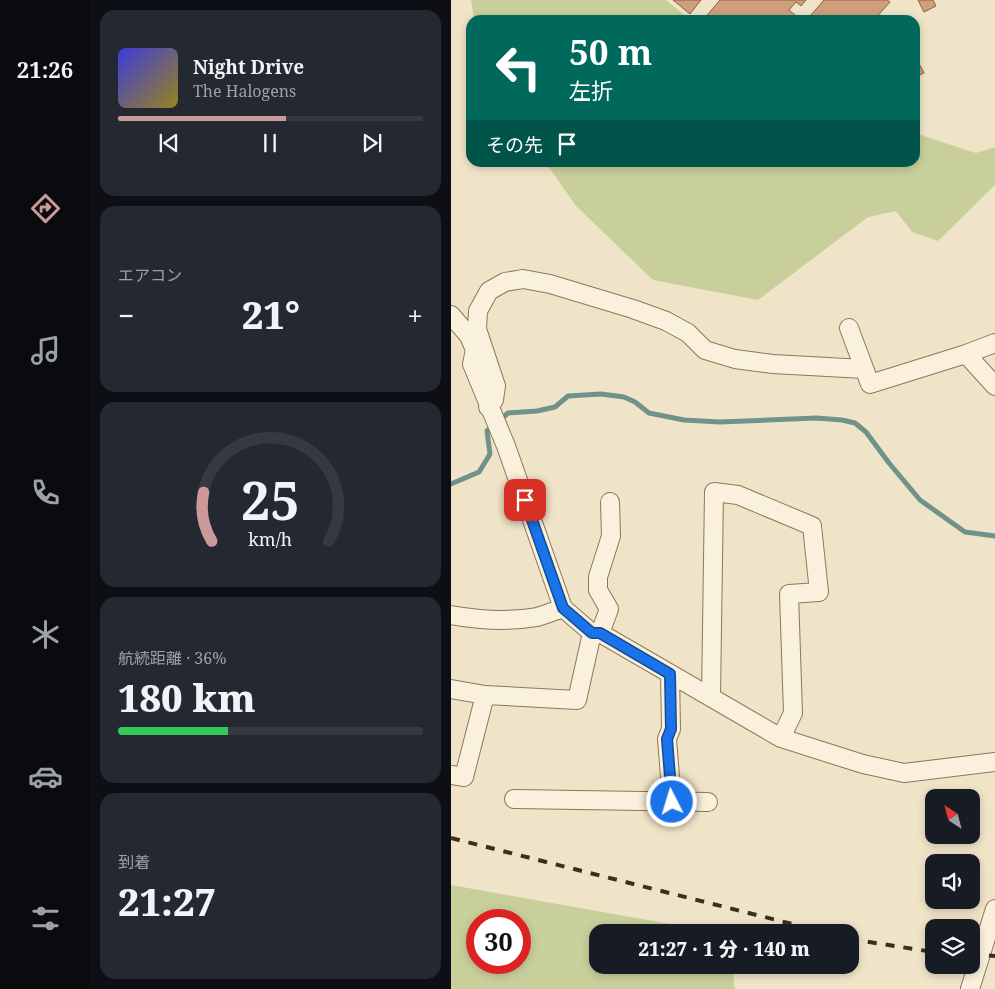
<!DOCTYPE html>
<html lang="ja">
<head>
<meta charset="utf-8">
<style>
	:root { --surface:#171b24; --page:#242831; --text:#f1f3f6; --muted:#9ea1a6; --line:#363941; --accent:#cc999b }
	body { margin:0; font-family:"Noto Serif","Noto Sans JP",serif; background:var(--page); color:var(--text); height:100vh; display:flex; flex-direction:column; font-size:19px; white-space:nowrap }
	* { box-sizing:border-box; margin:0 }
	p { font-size:16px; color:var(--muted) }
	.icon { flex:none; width:28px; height:28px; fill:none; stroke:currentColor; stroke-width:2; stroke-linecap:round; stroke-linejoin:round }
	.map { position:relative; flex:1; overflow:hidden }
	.panel { display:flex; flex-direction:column; gap:10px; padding:10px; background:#0d0f14; width:361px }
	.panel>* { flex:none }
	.banner { position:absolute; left:15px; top:15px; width:454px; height:152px; border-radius:15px; box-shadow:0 2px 8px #0003; background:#00695c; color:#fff; overflow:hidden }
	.needle { width:32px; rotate:324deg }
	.buttons { position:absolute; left:474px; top:789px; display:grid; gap:10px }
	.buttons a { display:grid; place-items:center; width:55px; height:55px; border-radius:10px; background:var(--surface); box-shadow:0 2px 8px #0003; font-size:25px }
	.speed { position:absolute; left:15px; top:909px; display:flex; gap:10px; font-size:25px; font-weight:700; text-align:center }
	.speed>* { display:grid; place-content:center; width:65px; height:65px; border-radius:50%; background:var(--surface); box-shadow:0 2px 8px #0003; line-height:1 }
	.speed .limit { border:8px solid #d22; background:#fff; color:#111 }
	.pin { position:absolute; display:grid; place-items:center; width:42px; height:42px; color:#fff; margin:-21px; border-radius:10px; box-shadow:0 2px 8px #0006 }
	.me { position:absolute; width:55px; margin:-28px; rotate:355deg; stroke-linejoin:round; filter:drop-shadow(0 0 4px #0008) }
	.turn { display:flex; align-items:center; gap:18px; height:105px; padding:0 20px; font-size:22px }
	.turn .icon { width:65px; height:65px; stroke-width:2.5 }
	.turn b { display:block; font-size:35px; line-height:42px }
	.then { display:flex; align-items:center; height:48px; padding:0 20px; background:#0003; gap:10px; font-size:19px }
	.big { font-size:38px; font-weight:800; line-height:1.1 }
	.panel .widget { flex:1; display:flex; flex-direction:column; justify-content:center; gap:8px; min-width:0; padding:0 18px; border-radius:15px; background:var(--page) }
	.panel .dial { align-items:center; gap:0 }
	.dial svg { height:130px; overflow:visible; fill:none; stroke:var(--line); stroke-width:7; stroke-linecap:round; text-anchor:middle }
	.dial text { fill:var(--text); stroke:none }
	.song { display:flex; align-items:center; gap:15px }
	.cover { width:60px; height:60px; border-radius:8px; background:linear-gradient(135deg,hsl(240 70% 55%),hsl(50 70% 35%)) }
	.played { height:5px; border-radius:2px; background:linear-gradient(90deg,var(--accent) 55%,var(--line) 55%) }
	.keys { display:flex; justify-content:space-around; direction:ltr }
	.heat { display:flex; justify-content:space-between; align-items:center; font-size:28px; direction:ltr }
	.charge { height:8px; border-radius:4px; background:linear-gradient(90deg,#34c759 36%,var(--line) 0) }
	.trip { position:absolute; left:138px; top:924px; width:270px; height:50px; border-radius:15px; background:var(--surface); box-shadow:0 2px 8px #0003; font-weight:800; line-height:50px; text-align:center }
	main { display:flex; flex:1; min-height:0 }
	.dock { display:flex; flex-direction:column; width:90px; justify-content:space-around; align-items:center; background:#090b0e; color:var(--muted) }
	.dock .icon { width:35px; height:35px }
	.dock .active { color:var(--accent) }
	.dock b { font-size:22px; color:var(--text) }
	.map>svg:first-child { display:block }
	.green { fill:#c9cf9b; fill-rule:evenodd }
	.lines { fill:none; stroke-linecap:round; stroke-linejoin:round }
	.stream { stroke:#6f938a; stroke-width:5 }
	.building { fill:#cf9f7d; stroke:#8d5f41 }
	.minor-casing { stroke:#8d765c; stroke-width:20 }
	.minor { stroke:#faf1dc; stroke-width:18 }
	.rail { stroke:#3d2e20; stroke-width:4; stroke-dasharray:9 9; stroke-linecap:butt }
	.route-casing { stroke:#114b97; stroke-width:12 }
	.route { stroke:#1a73e8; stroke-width:9 }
</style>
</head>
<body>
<main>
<nav class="dock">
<b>21:26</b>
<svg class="icon active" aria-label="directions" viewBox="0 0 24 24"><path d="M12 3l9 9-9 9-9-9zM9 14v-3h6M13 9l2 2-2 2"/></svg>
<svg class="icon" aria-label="music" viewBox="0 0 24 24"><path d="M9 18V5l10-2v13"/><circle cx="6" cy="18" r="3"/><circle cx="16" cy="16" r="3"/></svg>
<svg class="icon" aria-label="phone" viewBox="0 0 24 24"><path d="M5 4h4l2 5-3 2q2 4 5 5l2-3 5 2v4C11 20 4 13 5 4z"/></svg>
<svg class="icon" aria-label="climate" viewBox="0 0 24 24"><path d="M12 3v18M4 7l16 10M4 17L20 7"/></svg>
<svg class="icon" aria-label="car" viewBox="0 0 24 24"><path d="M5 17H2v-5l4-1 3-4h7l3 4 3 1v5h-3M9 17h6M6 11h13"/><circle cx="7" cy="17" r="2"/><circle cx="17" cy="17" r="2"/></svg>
<svg class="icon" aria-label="filters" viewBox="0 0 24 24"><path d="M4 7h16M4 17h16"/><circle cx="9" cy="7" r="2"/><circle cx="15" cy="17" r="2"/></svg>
</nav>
<section class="panel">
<div class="widget">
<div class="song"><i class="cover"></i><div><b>Night Drive</b><p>The Halogens</p></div></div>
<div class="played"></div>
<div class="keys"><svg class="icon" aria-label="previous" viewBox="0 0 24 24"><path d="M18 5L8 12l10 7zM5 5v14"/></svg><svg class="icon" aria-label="pause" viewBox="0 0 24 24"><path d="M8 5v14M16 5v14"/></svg><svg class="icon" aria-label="next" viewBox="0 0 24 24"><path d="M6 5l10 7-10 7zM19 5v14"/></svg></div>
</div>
<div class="widget"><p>エアコン</p>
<div class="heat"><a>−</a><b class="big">21°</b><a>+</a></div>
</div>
<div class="widget dial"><svg viewBox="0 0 100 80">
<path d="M14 69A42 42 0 1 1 86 69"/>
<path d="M14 69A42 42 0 0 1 9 39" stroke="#cc999b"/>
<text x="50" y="56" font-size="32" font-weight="700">25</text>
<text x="50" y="72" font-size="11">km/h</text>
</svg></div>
<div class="widget"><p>航続距離 · 36%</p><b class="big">180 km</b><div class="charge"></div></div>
<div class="widget"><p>到着</p><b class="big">21:27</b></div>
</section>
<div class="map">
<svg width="544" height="989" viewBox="0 0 544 989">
	<rect width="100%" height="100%" fill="#f0e4c8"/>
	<path class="green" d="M 20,0 L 215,0 L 239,20 L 23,20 Z
		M 464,133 L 525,153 L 544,147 L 544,185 L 487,241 L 461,232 L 445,211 L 417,217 L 307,300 L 202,280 L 125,206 L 95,163 L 464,162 Z
		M 0,885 L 264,932 L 146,932 L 146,965 L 282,965 L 283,986 L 285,989 L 0,989 ZM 26,920 L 69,920 L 69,962 L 26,962 Z"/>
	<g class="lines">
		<path class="stream" d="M 0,484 L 28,472 L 39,454 L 36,431 L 57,413 L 86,411 L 104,407 L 117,396 L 150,394 L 173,397 L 184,402 L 198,413 L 233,420 L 269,422 L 365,418 L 391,420 L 404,423 L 415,432 L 438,463 L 469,500 L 514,532 L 544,536"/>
	</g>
	<path class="building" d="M 222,0 L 250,0 L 239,14 Z
		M 269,0 L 355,0 L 350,6 L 345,2 L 338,10 L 350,20 L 252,20 Z
		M 373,0 L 436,0 L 439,2 L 423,20 L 365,20 L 360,15 Z
		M 467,0 L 482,0 L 485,6 L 473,12 Z
		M 464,56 L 473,73 L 464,77 Z"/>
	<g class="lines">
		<g class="minor-casing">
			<path id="minor" d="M 0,315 L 18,336
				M 26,327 L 18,336 L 24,350 L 21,364 L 55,446 L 112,608 L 141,633 L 149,633 L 330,738 L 412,764 L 453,773 L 544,762
				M 398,328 L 419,384 L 515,354 L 544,343
				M 515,354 L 544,386
				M 37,407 L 43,400 L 45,386 L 26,329 L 27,311 L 38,291 L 54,282 L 72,279 L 99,284 L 182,309 L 215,321 L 237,333 L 254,350 L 284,359 L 322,364 L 413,369
				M 0,615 C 28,620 58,622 86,617 C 94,615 103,611 112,608
				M 149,633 L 158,609 L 147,590 L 147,577 L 160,536 L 159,502
				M 219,674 L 220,729 L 216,739 L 221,802
				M 0,689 L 34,695 L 126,700 L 141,633
				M 260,697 L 263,492 L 287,495 L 361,526 L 368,592 L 338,594 L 342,713 L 330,738
				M 0,775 L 13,777 L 34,695
				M 63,799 L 257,802
				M 519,989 L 544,909"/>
		</g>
		<use href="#minor" class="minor"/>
		<path class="rail" d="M 0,838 L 373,932
			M 399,939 L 482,952
			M 520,954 L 544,956"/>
	</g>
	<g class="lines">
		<g class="route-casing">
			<path id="route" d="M 74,500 L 112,608 L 141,633 L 149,633 L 219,674 L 220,729 L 216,739 L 221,802"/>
		</g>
		<use href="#route" class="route"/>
	</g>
</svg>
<div class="buttons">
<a><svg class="needle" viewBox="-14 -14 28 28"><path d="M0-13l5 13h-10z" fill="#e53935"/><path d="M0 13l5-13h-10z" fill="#9ea1a6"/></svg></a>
<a><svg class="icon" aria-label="sound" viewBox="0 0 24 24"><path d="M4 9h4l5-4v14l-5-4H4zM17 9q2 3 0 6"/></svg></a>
<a><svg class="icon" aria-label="layers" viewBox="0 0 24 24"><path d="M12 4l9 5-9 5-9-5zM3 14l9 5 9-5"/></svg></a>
</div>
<div class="speed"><div class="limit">30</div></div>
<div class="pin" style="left:74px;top:500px;background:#d93025"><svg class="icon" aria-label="arrive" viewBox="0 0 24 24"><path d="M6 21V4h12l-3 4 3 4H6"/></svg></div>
<svg class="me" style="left:221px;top:802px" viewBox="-20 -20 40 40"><circle r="17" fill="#1a73e8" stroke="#fff" stroke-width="3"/><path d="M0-11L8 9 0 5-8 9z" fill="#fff"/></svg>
<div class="trip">21:27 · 1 分 · 140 m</div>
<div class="banner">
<div class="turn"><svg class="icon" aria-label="left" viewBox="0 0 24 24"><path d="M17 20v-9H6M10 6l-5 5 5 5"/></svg><div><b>50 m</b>左折</div></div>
<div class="then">その先<svg class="icon" aria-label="arrive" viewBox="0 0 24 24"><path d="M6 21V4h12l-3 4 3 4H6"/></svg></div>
</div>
</div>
</main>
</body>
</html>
